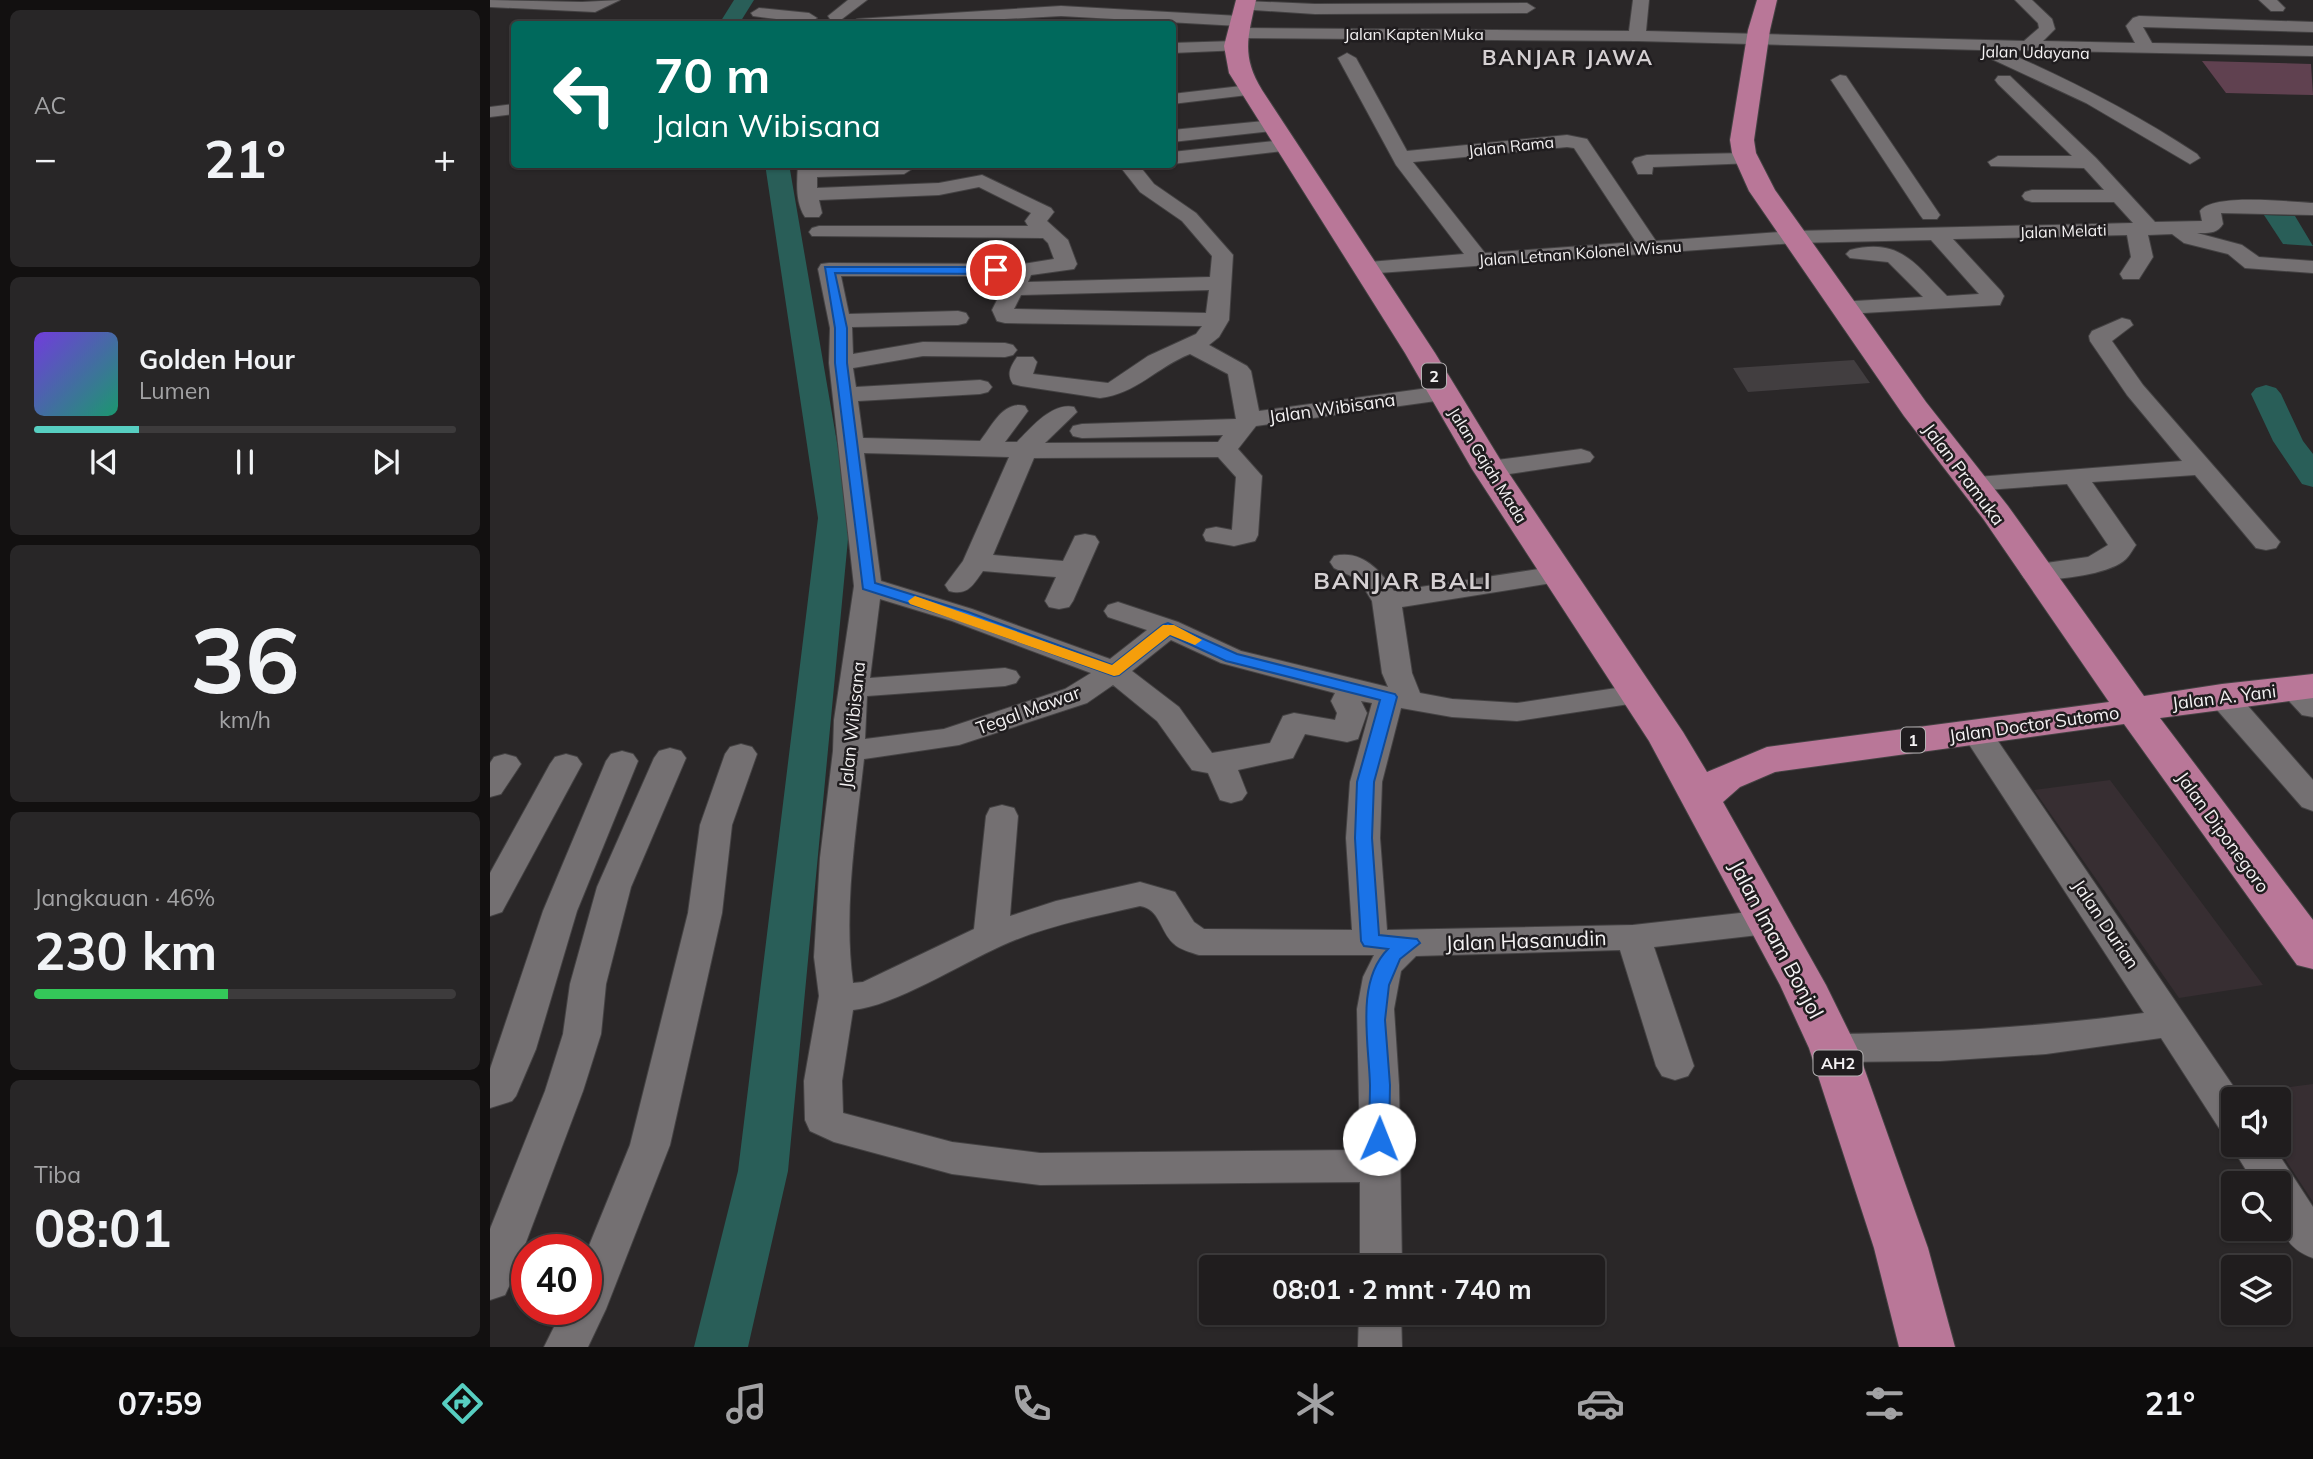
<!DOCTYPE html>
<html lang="id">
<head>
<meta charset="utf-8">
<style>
	:root { --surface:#201d1e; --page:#282627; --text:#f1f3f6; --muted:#a2a2a4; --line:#3d3b3c; --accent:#57cec1 }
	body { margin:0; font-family:Mulish,sans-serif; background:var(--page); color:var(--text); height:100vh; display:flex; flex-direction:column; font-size:26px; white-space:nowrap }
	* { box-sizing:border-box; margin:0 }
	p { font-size:23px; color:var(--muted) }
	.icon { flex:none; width:38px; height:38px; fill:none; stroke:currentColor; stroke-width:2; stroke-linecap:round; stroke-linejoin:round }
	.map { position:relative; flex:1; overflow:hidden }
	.sheet { display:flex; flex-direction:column; gap:10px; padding:10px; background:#121010; width:490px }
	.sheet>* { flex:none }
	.hud { position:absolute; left:21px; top:21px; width:665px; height:147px; border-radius:7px; box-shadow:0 2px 5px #0004,0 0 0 2px var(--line); background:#00695c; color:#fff; overflow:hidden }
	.fabs { position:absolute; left:1731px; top:1087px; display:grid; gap:14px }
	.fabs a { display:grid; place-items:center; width:70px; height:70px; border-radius:7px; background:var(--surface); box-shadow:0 2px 5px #0004,0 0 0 2px var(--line); font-size:35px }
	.speed { position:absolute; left:21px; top:1234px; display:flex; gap:14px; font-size:35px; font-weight:700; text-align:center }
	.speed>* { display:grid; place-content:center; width:91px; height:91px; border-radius:50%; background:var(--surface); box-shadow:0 2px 5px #0004,0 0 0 2px var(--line); line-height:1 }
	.speed .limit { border:10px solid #d22; background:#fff; color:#111 }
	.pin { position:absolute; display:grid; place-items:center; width:60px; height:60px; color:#fff; margin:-30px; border:4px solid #fff; border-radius:50%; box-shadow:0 2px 7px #0007 }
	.me { position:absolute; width:77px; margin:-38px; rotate:1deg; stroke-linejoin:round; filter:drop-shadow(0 0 5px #0008) }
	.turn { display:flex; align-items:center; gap:24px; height:147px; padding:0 28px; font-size:32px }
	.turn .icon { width:91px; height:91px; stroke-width:2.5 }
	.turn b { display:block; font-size:49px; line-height:60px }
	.big { font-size:52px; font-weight:700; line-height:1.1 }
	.sheet .tile { flex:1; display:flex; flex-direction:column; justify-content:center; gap:10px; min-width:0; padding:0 24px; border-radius:10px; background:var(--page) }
	.sheet .dial { align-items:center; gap:0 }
	.dial b { font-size:91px; line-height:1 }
	.song { display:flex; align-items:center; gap:21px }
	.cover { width:84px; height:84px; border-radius:10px; background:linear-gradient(135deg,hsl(260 70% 55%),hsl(160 70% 35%)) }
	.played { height:7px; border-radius:4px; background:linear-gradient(90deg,var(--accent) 25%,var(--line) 25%) }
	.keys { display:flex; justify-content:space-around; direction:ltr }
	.heat { display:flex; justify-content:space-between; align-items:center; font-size:38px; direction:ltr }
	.charge { height:10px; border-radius:5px; background:linear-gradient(90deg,#34c759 46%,var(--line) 0) }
	.trip { position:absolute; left:709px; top:1255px; width:406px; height:70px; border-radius:7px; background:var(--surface); box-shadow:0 2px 5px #0004,0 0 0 2px var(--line); font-weight:700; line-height:70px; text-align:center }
	.tab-bar { display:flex; height:112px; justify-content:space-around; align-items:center; background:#0d0c0c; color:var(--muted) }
	.tab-bar .icon { width:49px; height:49px }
	.tab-bar .current { color:var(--accent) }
	.tab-bar b { font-size:32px; color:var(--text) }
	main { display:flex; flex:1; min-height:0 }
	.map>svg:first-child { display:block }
	.built { fill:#372e32 }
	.green { fill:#604150 }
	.water { fill:#295e58 }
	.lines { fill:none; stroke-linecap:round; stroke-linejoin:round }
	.river { fill:#295e58; fill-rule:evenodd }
	.building { fill:#423e40 }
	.minor-casing { stroke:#444243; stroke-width:2 }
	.highway-casing { stroke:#444243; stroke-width:2 }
	.minor { fill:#747072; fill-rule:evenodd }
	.highway { fill:#b97798; fill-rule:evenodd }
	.route { fill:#1a73e8; stroke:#114b97; stroke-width:2 }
	.slow { fill:#f59e0b }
	.labels { text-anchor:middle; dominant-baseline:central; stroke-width:5; stroke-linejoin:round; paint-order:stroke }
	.far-street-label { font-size:16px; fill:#f4f2f3; stroke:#201d1f }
	.shield { fill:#201d1f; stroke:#b4b2b3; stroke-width:2 }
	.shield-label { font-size:16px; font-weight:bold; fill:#f4f2f3 }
	.street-label { font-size:18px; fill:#f4f2f3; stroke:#201d1f }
	.far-district-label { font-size:21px; font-weight:bold; letter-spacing:2px; fill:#d5d0d2; stroke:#201d1f }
	.near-street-label { font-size:21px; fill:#f4f2f3; stroke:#201d1f }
	.district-label { font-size:24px; font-weight:bold; letter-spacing:2px; fill:#d5d0d2; stroke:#201d1f }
</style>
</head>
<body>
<main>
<section class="sheet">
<div class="tile"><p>AC</p>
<div class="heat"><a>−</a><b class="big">21°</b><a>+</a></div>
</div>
<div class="tile">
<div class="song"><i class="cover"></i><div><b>Golden Hour</b><p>Lumen</p></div></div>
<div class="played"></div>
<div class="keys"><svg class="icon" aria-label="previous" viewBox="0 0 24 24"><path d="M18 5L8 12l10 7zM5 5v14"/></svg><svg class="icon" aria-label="pause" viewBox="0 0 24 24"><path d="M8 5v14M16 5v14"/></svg><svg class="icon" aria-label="next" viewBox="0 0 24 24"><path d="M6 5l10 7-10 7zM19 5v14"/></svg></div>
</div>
<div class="tile dial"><b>36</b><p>km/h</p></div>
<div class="tile"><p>Jangkauan · 46%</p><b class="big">230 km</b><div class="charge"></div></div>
<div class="tile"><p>Tiba</p><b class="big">08:01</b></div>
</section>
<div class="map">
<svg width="1823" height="1347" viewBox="0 0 1823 1347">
	<rect width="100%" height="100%" fill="#2a2728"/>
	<path class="built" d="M 1620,780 L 1773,985 L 1689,998 L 1544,790 Z
		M 1823,1084 L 1823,1202 L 1786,1145 L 1788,1144 L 1788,1099 L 1756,1099 L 1752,1093 Z"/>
	<path class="green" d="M 1712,61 L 1821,64 L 1823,95 L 1736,93 Z"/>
	<path class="water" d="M 1774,215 L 1805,216 L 1823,246 L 1793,244 Z"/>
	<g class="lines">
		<path class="river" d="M 244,0 L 264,0 L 249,24 L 229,24 Z
			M 275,164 L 299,164 L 360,518 L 298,1171 L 258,1347 L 204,1347 L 248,1171 L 328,518 Z
			M 1776,385 L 1786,388 L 1791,394 L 1813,441 L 1823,454 L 1823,487 L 1812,484 L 1783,441 L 1761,394 L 1766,388 Z"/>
	</g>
	<path class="building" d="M 1364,360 L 1380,383 L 1258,392 L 1243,368 Z"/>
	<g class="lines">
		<g class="minor-casing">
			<path id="minor" d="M 0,0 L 92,2 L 130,0 L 105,12 L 0,7 Z
				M 358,0 L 377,0 L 352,19 L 340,19 L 338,16 Z
				M 1143,0 L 1159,0 L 1156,31 L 1534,41 L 1549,28 L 1548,23 L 1525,0 L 1542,0 L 1562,19 L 1565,29 L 1553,41 L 1645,43 L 1636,26 L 1643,18 L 1649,16 L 1823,22 L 1823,32 L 1653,27 L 1662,43 L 1823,46 L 1823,56 L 1512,50 C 1580,80 1645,113 1707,154 L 1710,158 L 1700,164 L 1596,103 L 1493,55 L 1491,50 L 1147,41 L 748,38 L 740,33 L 748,28 L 1139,31 Z
				M 1769,0 L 1787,0 L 1795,8 L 1793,11 L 1781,11 Z
				M 755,1 L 825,4 L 1037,3 L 1045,8 L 1037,13 L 825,14 L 749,9 L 747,6 L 749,3 Z
				M 571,6 L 749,16 L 757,21 L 749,26 L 571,16 L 421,24 L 359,24 L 367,19 Z
				M 269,8 L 319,13 L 327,18 L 319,23 L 263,16 L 261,13 Z
				M 745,41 L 753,46 L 751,50 L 682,53 L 682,43 Z
				M 857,53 L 866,58 L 917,151 L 1077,135 L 1097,139 L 1166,241 L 1304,231 L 1643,223 L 1624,202 L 1542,202 L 1535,200 L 1532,196 L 1535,192 L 1542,190 L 1614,190 L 1594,168 L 1501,166 L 1498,162 L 1508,156 L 1582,156 L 1508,84 L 1505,80 L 1508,76 L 1520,76 L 1606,158 L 1665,222 L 1712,221 L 1710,211 C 1723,193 1800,202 1823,203 L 1823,215 L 1731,213 L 1733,224 C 1727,234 1718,233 1707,233 L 1752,245 L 1769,257 L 1823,261 L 1823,273 L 1755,268 L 1738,254 L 1694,243 L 1682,234 L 1658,235 L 1663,257 L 1649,279 L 1633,279 L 1630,274 L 1641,257 L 1637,235 L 1463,239 L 1511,291 L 1514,296 L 1510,305 L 1356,314 L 1348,312 L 1345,307 L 1348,302 L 1433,297 L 1398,262 L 1360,258 L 1356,254 L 1360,250 C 1410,237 1425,264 1457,296 L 1489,294 L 1441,240 L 1304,243 L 875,274 L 867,273 L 864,268 L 867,263 L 974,254 L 906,165 L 848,58 ZM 1077,147 L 1084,148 L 1146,242 L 995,253 L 923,162 Z
				M 1350,75 L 1356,76 L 1450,215 L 1447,219 L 1433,219 L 1430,215 L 1341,80 Z
				M 760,85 L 769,90 L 766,94 L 682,104 L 682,94 Z
				M 24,104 L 24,114 L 0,117 L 0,107 Z
				M 784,120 L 793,126 L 791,130 L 682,142 L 682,130 Z
				M 794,140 L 801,142 L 803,146 L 801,150 L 682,164 L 682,152 Z
				M 1256,153 L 1263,155 L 1266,159 L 1263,163 L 1163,167 L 1162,174 L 1148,174 L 1142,162 L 1145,158 L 1157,155 Z
				M 308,164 L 430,164 L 414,174 L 327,177 L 327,188 L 449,183 L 492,175 L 561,208 L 564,212 L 557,221 L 578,240 L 587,264 L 584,269 L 541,275 L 538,282 L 720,277 L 722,256 L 692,221 L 650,192 L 628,164 L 648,164 L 664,184 L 706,213 L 743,255 L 739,320 L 729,337 L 719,345 L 757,366 L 761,371 L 769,411 L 953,386 L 961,388 L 965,393 L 961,398 L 953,400 L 766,426 L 748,449 L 772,476 L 768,535 L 765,541 L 744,546 L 716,541 L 713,535 L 716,529 L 726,527 L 742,530 L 746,477 L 728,457 L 544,458 L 503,555 L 573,561 L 585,536 L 595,534 L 605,536 L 609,542 L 583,601 L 579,607 L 569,609 L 559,607 L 555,601 L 566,577 L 493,571 C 483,585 478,596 459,591 L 455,585 L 473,561 L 519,457 L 374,453 L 391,581 L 482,609 L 620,659 L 657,630 L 618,617 L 614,611 L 618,605 L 628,602 L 688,622 L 751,651 L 898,687 L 892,673 L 882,601 L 869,580 L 844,568 L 840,562 L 844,556 C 872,549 891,571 904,591 L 1068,566 L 1078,568 L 1082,574 L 1078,580 L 1068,582 L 912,607 L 922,673 L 930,693 L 962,699 L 1027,703 L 1146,685 L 1157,687 L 1161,694 L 1157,701 L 1146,703 L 1027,721 L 962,717 L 911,708 L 892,782 L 890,838 L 897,930 L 1143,925 L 1277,910 L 1289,913 L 1294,922 L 1289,931 L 1277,934 L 1164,947 L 1204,1066 L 1198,1076 L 1185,1080 L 1172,1076 L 1166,1066 L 1130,950 L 926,956 L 911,971 L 904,1009 L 909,1085 L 912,1267 L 870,1267 L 870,1182 L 550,1185 L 462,1174 L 344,1142 L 320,1131 L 315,1120 L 314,1081 L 329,996 L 324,957 L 330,858 L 343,751 L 344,720 L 364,586 L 339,363 L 340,328 L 328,269 L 331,264 L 339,263 L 533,264 L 564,259 L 558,243 L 553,238 L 322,236 L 319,232 L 322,228 L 329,226 L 538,226 L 535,221 L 541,213 L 489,187 L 449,195 L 329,200 L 332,213 L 329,217 L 315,217 C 305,202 307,182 308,164 ZM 351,276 L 519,276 L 502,310 L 507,321 L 515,323 L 712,326 L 706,334 L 658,356 L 618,383 L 543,374 L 547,362 L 543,357 L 527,357 C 521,366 516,374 523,384 L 531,386 L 610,398 C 646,394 667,367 700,354 L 738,374 L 746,419 L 592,424 L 583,426 L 580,431 L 583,436 L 592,438 L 733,435 L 728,442 L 555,443 L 587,412 L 584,407 C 562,402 541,428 527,442 L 515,442 L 538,411 L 535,406 C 513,400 502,426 490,441 L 373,438 L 368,401 L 490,394 L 498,392 L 502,387 L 498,382 L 490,380 L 366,387 L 363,368 L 433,356 L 515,357 L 523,355 L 527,350 L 523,345 L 515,343 L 433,342 L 363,354 L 362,327 L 468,325 L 476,323 L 479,318 L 476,313 L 468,311 L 359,314 ZM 719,290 L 716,313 L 524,309 L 531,295 ZM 390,599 L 462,621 L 601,673 L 575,689 L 454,729 L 375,739 L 377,696 L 515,686 L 526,683 L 530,677 L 526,671 L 515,668 L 380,678 ZM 681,640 L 731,663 L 845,693 L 841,701 L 847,713 L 845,720 L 804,713 L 793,716 L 780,743 L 722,753 L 689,707 L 642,671 ZM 623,685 L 667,721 L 702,770 L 718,773 L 730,800 L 741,803 L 752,800 L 757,793 L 748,770 L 803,758 L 815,734 L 857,742 L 868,739 L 877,713 L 871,701 L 882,703 L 860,782 L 856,838 L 862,930 L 714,929 L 704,922 L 685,892 L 650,882 L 566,901 L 520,916 L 528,816 L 524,808 L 512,805 L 500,808 L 496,816 L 484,929 L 373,982 L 363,983 C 353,910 366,832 374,759 L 469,745 L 597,703 ZM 650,906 C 670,909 670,931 683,943 C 690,950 700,952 709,955 L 884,955 L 873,977 L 867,1009 L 870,1150 L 550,1153 L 462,1142 L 353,1113 L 352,1081 L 363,1010 C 404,1006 471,964 511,946 C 555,926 603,917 650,906 Z
				M 1632,318 L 1640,320 L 1643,325 L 1622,341 L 1653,385 L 1790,542 L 1786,548 L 1776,550 L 1766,548 L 1705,475 L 1602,482 L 1646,545 C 1643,549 1640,555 1636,559 C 1620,575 1556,583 1534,578 L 1530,572 L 1534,566 L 1598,557 L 1618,545 L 1577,484 L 1483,491 L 1474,488 L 1470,483 L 1474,478 L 1692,461 L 1637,395 L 1600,341 L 1599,336 L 1602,331 Z
				M 1091,449 L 1100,452 L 1104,457 L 1100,462 L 999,477 L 990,474 L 986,469 L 990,464 L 999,461 Z
				M 1803,680 L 1814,683 L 1823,691 L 1823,717 L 1812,715 L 1788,689 L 1792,683 Z
				M 1732,687 L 1743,689 L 1823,780 L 1823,811 L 1812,807 L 1721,703 L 1717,696 L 1721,689 Z
				M 1486,722 L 1497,725 L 1752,1099 L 1743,1099 L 1743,1132 L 1729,1128 L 1671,1038 L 1556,1054 L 1450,1061 L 1343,1062 L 1330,1058 L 1324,1048 L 1330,1038 L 1343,1034 C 1448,1033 1550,1027 1654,1013 L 1471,732 L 1475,725 Z
				M 251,744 L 262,747 L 267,754 L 242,825 L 232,913 L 180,1145 L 116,1309 L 98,1347 L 54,1347 L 73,1309 L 96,1309 L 96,1253 L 140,1145 L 198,913 L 210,825 L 235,754 L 240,747 Z
				M 180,748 L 191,751 L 196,758 L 141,887 L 116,984 L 111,1034 L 93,1091 L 21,1282 L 15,1295 L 0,1300 L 0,1229 L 55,1091 L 73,1034 L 80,984 L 107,887 L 164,758 L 169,751 Z
				M 132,751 L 143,754 L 148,761 L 87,911 L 46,1049 L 26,1096 L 22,1101 L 0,1108 L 0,1069 L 53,911 L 116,761 L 121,754 Z
				M 15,754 L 26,757 L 31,764 L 11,794 L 0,797 L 0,763 L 4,757 Z
				M 76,754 L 87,757 L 92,764 L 12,912 L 0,916 L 0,873 L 60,764 L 65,757 Z
				M 1743,1139 L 1743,1144 L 1782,1144 L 1823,1207 L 1823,1258 C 1787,1246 1788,1215 1788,1183 L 1764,1183 L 1740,1144 Z
				M 869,1312 L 911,1312 L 912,1347 L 868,1347 Z"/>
		</g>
		<g class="highway-casing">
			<path id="highway" d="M 746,0 L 766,0 C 758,37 751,56 772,90 L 945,353 L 1016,469 L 1193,732 L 1217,772 L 1277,747 L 1619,702 L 1494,520 L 1414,416 L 1259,191 L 1242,153 L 1240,140 L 1258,30 L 1267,0 L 1287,0 L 1280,30 L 1264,140 L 1266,153 L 1285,190 L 1436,402 L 1518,506 L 1654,696 L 1732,684 L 1823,674 L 1823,698 L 1670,718 L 1823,920 L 1823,969 L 1807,965 L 1634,724 L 1285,772 L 1250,787 L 1233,802 L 1336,985 L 1367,1048 L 1438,1248 L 1465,1347 L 1409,1347 L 1384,1248 L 1319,1048 L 1290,985 L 1159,741 L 982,469 L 915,353 L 739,73 L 734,46 Z"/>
		</g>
		<use href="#minor" class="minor"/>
		<use href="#highway" class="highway"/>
	</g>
	<path class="route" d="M 335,267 L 506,267 L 512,270 L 506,274 L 345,273 L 357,328 L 357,363 L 385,583 L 478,612 L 622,665 L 673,625 L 678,623 L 747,654 L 905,694 L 907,697 L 884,782 L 882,838 L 889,935 L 927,939 L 930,943 L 910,959 L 899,985 L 895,1020 L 900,1085 L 899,1139 L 896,1145 L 889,1147 L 881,1145 L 878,1139 C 879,1121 880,1103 880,1085 C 879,1043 865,982 898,949 L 874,946 L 871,941 L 865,838 L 867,782 L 890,700 L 736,661 L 680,635 L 629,675 L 624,676 L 467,619 L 373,589 L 345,363 L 345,328 Z"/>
	<path class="slow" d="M 425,596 L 622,665 L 673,625 L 684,625 L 712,640 L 705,645 L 680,635 L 629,675 L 624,676 L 420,604 L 418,601 Z"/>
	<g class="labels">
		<g class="far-street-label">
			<text x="924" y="34">Jalan Kapten Muka</text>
			<text transform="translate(1545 52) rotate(1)">Jalan Udayana</text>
			<text transform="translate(1021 146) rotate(-6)">Jalan Rama</text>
			<text transform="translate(1573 231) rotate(-2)">Jalan Melati</text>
			<text transform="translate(1090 253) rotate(-4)">Jalan Letnan Kolonel Wisnu</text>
			<text transform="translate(998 465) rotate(58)">Jalan Gajah Mada</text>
		</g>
		<g class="shield">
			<rect x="932" y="363.5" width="24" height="25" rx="5"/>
			<rect x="1411" y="727.5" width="24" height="25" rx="5"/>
			<rect x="1323.5" y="1050.5" width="49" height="25" rx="5"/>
		</g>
		<g class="shield-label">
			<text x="944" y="376">2</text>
			<text x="1423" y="740">1</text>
			<text x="1348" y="1063">AH2</text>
		</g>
		<g class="street-label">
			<text transform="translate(842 408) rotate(-8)">Jalan Wibisana</text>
			<text transform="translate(1474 474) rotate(53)">Jalan Pramuka</text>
			<text transform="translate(1734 697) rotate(-7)">Jalan A. Yani</text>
			<text transform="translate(538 710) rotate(-20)">Tegal Mawar</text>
			<text transform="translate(1544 724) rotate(-8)">Jalan Doctor Sutomo</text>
			<text transform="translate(362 725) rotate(-84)">Jalan Wibisana</text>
			<text transform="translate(1733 832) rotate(54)">Jalan Diponegoro</text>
			<text transform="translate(1616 924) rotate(56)">Jalan Durian</text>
		</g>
		<g class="far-district-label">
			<text x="1078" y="57">BANJAR JAWA</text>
		</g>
		<g class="near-street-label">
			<text transform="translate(1287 939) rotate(62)">Jalan Imam Bonjol</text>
			<text transform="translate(1036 940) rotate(-2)">Jalan Hasanudin</text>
		</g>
		<g class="district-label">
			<text x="913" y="580">BANJAR BALI</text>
		</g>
	</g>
</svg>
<div class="fabs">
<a><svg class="icon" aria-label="sound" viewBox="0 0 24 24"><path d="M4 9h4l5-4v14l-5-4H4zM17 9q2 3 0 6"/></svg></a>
<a><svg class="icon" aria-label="search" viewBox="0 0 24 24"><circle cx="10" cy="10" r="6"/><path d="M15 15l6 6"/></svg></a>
<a><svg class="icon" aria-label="layers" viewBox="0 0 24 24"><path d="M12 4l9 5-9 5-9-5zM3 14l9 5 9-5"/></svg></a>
</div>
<div class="speed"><div class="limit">40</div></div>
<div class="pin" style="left:506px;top:270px;background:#d93025"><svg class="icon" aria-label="arrive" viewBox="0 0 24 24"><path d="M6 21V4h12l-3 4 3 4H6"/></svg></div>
<svg class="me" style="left:889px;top:1139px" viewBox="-20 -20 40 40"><circle r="19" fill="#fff"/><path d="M0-13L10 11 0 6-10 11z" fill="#1a73e8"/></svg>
<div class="trip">08:01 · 2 mnt · 740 m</div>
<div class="hud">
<div class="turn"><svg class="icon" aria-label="left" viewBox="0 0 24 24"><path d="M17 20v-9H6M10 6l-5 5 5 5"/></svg><div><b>70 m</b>Jalan Wibisana</div></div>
</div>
</div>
</main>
<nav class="tab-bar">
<b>07:59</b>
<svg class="icon current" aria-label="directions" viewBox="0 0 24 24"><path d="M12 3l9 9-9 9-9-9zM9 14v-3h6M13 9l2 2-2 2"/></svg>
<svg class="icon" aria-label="music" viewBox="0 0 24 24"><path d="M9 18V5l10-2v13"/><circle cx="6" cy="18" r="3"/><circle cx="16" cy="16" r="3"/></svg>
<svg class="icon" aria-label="phone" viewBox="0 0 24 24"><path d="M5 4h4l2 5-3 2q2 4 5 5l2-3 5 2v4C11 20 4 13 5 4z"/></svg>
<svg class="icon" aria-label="climate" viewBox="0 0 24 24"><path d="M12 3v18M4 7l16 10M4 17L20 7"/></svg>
<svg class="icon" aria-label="car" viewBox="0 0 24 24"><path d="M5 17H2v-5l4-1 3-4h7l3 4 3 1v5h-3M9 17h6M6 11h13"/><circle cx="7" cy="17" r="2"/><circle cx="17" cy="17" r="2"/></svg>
<svg class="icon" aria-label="filters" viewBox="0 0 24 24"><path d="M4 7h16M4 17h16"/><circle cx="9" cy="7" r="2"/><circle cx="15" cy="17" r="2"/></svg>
<b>21°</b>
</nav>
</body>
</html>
